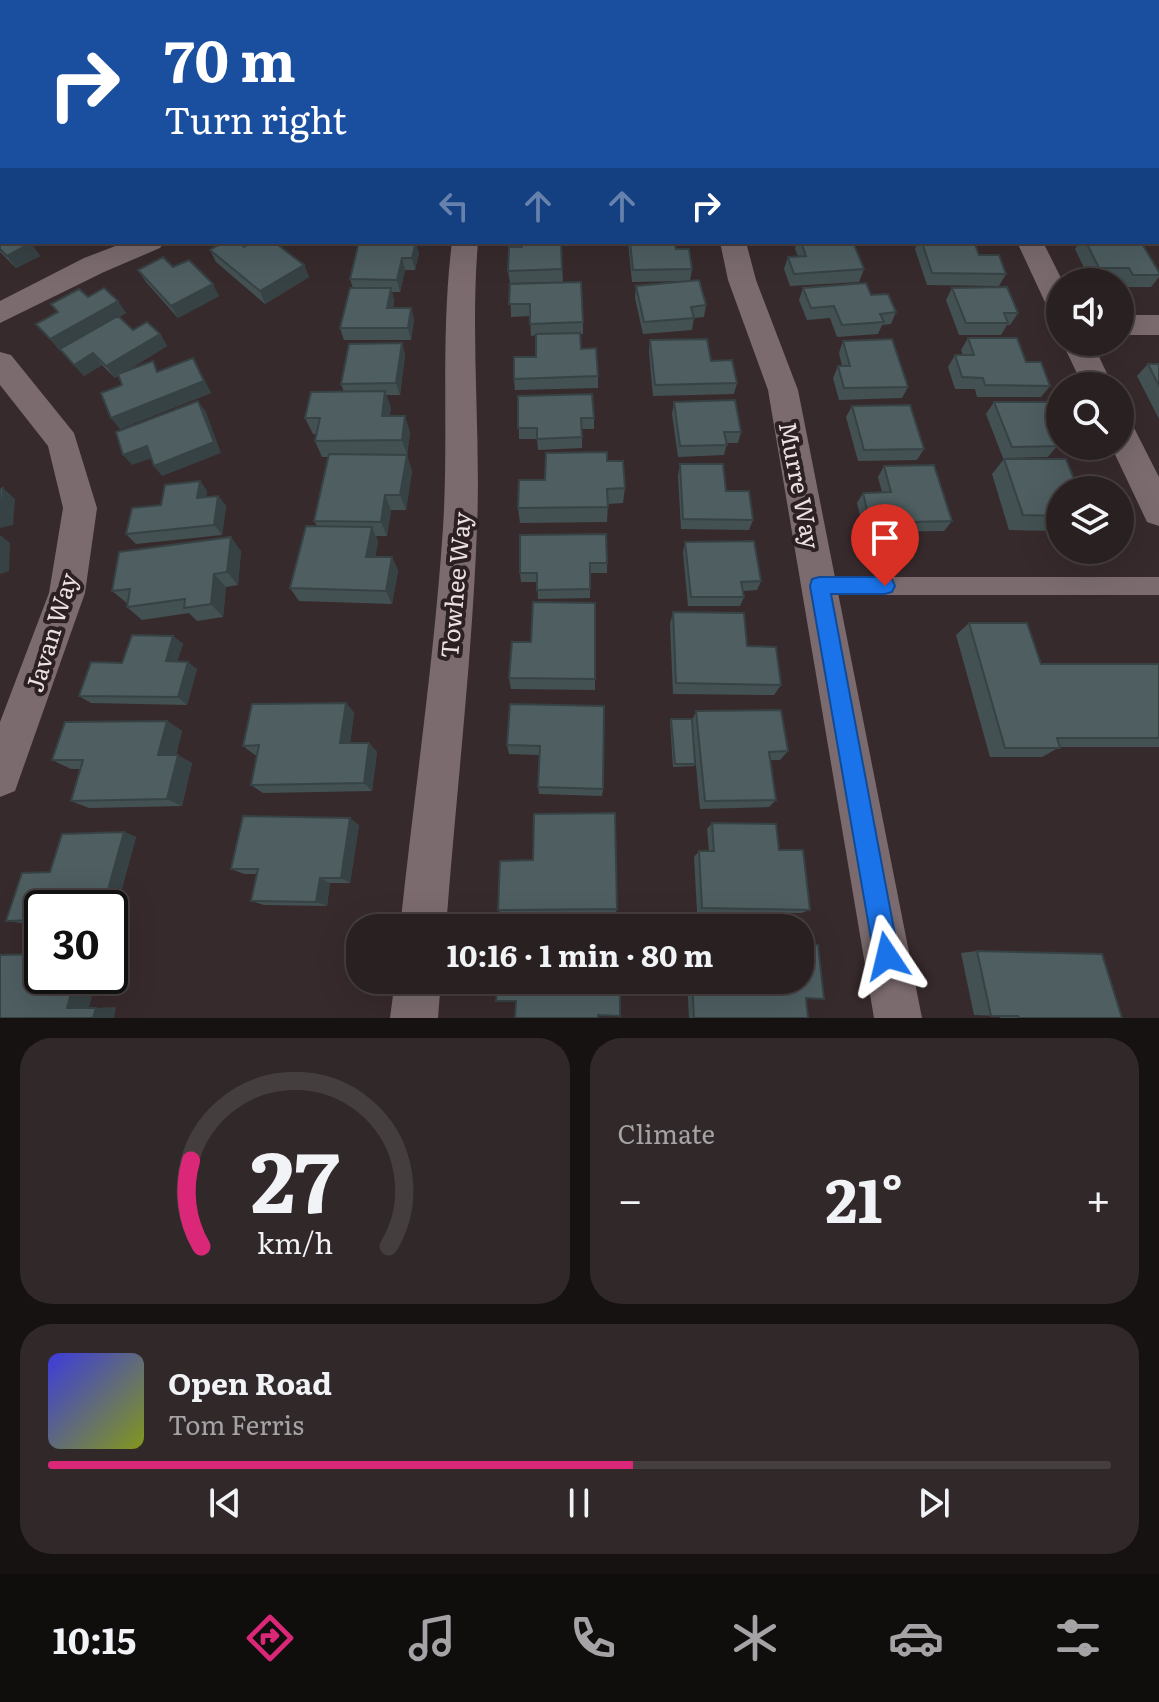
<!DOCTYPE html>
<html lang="en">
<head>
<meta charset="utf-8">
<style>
	:root { --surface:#292021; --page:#31282a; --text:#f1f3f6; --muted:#a5a3a5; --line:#453e3f; --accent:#db2777 }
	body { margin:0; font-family:Literata,serif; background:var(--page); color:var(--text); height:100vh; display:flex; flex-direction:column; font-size:30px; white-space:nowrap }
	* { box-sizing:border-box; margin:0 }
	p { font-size:26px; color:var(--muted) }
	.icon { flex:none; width:44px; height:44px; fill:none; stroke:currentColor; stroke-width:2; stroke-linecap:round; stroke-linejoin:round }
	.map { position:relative; height:1018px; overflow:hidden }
	.panel { display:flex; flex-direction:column; gap:20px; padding:20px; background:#171212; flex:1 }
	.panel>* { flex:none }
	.banner { position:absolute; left:0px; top:0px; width:1160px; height:244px; box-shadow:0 8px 32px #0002,0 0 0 2px var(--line); background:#1a4fa0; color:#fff; overflow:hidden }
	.controls { position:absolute; left:1046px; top:268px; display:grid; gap:16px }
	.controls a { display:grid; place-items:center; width:88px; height:88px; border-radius:50%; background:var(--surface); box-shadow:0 8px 32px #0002,0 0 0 2px var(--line); font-size:40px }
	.speed { position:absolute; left:24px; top:890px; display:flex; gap:16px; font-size:40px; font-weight:700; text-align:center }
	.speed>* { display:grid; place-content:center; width:104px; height:104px; border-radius:50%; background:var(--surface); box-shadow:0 8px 32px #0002,0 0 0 2px var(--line); line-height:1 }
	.speed .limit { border:4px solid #111; border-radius:12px; background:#fff; color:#111 }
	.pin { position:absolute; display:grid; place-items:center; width:68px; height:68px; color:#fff; margin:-82px -34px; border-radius:50% 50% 50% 0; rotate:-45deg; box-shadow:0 0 8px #0007 }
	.pin .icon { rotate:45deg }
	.me { position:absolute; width:88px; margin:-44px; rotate:350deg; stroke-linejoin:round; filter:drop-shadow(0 0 6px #0008) }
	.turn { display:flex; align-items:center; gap:28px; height:168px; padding:0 32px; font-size:36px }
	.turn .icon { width:104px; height:104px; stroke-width:2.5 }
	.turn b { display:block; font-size:56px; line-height:68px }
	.lanes { display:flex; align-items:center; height:76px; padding:0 32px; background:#0003; justify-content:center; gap:40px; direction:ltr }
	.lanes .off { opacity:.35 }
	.big { font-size:60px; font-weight:700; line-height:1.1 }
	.panel .tile { flex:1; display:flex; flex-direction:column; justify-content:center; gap:12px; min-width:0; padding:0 28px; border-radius:32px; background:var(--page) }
	.panel .dial { align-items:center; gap:0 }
	.dial svg { height:208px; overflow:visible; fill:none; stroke:var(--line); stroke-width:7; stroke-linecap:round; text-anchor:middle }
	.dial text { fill:var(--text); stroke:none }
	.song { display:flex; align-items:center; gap:24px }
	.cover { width:96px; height:96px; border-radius:12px; background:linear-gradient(135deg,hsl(240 70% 55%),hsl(70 70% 35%)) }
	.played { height:8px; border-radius:4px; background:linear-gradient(90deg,var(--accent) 55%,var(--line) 55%) }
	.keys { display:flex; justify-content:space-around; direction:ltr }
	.heat { display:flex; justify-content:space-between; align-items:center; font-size:44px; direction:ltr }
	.panel .tiles { flex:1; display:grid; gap:20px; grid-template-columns:1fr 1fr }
	.tile:last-child { grid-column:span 2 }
	.trip { position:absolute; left:346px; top:914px; width:468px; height:80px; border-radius:32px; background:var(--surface); box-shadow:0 8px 32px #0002,0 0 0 2px var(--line); font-weight:700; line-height:80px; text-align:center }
	.menu { display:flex; height:128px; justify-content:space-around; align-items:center; background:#100d0d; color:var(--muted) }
	.menu .icon { width:56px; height:56px }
	.menu .selected { color:var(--accent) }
	.menu b { font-size:36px; color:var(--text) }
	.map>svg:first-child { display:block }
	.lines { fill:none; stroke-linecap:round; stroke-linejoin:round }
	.service { fill:#7b6b6e; fill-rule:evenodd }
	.minor { fill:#7b6b6e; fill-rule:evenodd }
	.wall { fill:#435153 }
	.shaded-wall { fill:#374244 }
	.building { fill:#4e5e61; stroke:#374244; stroke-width:2 }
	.route { fill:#1a73e8; stroke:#114b97; stroke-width:2 }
	.labels { text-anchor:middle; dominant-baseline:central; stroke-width:8; stroke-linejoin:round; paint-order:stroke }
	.street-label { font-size:24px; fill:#ebe1e3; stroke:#2d2022 }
</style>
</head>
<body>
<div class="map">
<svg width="1159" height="1018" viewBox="0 0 1159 1018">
	<rect width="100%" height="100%" fill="#372a2c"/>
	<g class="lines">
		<path class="service" d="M 819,577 L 1159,577 L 1159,595 L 819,595 L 812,592 L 809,586 L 812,580 Z"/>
		<path class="minor" d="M 375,0 L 542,0 L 543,2 L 376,2 Z
			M 1159,1 L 1159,13 L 1158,13 L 1158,2 L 1154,2 Z
			M 126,242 L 164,242 L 160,248 L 104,272 L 0,323 L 0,301 L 84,258 Z
			M 452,242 L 478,242 C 470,337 481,433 477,528 C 472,661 456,795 446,928 L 400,928 C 414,795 434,661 443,528 C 449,433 440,337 452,242 Z
			M 720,242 L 746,242 L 756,280 L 798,390 L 922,1018 L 874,1018 L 768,390 L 728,280 Z
			M 1017,242 L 1043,242 L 1063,282 L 1060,282 L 1060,316 L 1050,313 Z
			M 1120,315 L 1159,315 L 1159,335 L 1120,335 Z
			M 1062,342 L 1092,342 L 1113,386 L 1083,386 Z
			M 0,352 L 11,355 L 74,433 L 97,508 L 85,593 L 15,791 L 0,797 L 0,722 L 49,593 L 63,508 L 48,446 L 0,385 Z
			M 1120,418 L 1131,422 L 1159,477 L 1159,526 L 1147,522 L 1111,446 L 1120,446 Z
			M 395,980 L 441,980 L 438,1018 L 390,1018 Z"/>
	</g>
	<path class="wall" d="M 1158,72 L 1159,73 L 1159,158 L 1158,157 Z
		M 0,213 L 2,242 L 40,242 L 33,246 L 40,256 L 16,268 L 0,252 Z
		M 359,242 L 419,253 L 415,270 L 405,270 L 400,292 L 392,292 L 394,301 L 393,308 L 411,308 L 414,320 L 411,340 L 344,340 L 340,328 L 353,288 L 350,279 Z
		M 561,242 L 563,282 L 510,283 L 508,271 L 522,247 Z
		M 628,242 L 674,242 L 676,249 L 692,269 L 690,281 L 632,282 Z
		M 797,242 L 853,242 L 864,269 L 859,282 L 790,286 L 784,269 L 788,257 L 798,256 L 795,249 Z
		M 918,242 L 974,242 L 979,255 L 1006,274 L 999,286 L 927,285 L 915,249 Z
		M 1080,242 L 1141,242 L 1159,272 L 1159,277 L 1151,287 L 1124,287 L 1120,280 L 1090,280 L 1075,249 Z
		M 244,247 L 304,265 L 309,277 L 265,304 L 216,262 L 210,250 Z
		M 173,267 L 219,296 L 178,318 L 146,282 L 138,270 Z
		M 510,284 L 583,322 L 583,334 L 580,334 L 581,349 L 598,376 L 598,388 L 515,390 L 514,379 L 536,357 L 536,335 L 531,336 L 530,316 L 511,317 Z
		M 636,286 L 706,305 L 704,317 L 694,318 L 692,330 L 643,334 L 635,298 Z
		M 803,288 L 871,295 L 896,312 L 891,324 L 882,325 L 878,334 L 837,337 L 830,318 L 807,320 L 799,300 Z
		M 952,288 L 1018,313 L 1010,325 L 1007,325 L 1001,335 L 959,335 L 946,300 Z
		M 88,297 L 126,313 L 119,317 L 133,330 L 160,334 L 167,346 L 123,373 L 159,371 L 193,358 L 211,393 L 120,429 L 122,385 L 119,375 L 115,378 L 102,365 L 84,376 L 36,324 L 57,312 L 51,304 Z
		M 968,338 L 1026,362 L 1050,386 L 1041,397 L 977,397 L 975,389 L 955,389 L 948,367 L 955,355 L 963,355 L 961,350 Z
		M 650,340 L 711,361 L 737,383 L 734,394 L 653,396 L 649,352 Z
		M 843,341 L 908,387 L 902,398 L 839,400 L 833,378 L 838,366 L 842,366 L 839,353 Z
		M 402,343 L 405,355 L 400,395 L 386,395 L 391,408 L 389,416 L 410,432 L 407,456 L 412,471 L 406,510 L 391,510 L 387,536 L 376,536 L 378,542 L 375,557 L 392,557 L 398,571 L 392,604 L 299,601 L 290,588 L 317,526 L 314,521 L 329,457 L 322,457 L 315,441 L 316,434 L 313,434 L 305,418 L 344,392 L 341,384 Z
		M 1148,364 L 1159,364 L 1159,419 L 1137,376 Z
		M 518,396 L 594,418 L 594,429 L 582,429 L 582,448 L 538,450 L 537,439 L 519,439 Z
		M 674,402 L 741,432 L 738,443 L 727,443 L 724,455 L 678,457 L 672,414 Z
		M 994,402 L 1060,415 L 1060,444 L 1057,445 L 1057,446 L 1048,457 L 1003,458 L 986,414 Z
		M 852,406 L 924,449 L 917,460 L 858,461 L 846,417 Z
		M 1004,459 L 1077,487 L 1060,490 L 1060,531 L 1009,530 L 992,474 Z
		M 607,461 L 625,488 L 623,503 L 608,504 L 607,522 L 520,523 L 518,508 L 545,480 Z
		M 680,464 L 726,491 L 753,520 L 749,530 L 681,529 L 678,475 Z
		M 884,466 L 952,521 L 944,531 L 864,532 L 857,503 L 863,493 L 882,492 L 878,477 Z
		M 200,481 L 207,491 L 206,497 L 218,496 L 226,506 L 222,535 L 136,544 L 126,534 L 161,505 Z
		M 520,535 L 607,563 L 607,573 L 590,573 L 590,598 L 538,599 L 537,582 L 521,582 L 520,573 Z
		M 685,542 L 761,581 L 757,590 L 743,591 L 744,597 L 740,606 L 688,606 L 683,552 Z
		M 241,551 L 238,585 L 226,587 L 223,617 L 197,621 L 189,613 L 142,620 L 127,607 L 128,604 L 112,591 Z
		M 673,612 L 747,646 L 781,685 L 774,695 L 673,694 L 670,624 Z
		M 969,623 L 1041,664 L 1159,664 L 1159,747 L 1060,747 L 1042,757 L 990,757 L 956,635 Z
		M 173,636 L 183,644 L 177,661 L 197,669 L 187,705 L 91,703 L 79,696 L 122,663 Z
		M 509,678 L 595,679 L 595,690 L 511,689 Z
		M 346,703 L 354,713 L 350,743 L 369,743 L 377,752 L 372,791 L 263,793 L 251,785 L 257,755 L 255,755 L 243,746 Z
		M 510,704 L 603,789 L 602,796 L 539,794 L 538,787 L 539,755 L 509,754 L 507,745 Z
		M 696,711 L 788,751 L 780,760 L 770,760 L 776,800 L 769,807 L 700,809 L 692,721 Z
		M 671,719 L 695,764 L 694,766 L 673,767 L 670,722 Z
		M 167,721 L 182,731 L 176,755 L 192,763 L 182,806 L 89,808 L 71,801 L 81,769 L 71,769 L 52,760 Z
		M 712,823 L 779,850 L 810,910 L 801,913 L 697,912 L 694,857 L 699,851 L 709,851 L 707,829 Z
		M 359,825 L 350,883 L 330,883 L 327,906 L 264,905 L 251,901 L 257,874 L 244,874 L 231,869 Z
		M 124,832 L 136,837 L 113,921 L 110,921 L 110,908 L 42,908 L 42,922 L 21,923 L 6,921 L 50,872 Z
		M 533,860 L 617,909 L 616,912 L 501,914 L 498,910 Z
		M 977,951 L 1122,1018 L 1000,1018 L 1000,1016 L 974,1015 L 961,953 Z
		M 687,980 L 800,980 L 806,998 L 808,1018 L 689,1018 Z"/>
	<path class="shaded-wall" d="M 0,10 L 2,26 L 2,34 L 0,34 Z
		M 2,105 L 2,121 L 0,119 L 0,106 Z
		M 27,242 L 40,242 L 33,246 L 40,256 L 16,268 L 7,256 Z
		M 416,242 L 419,253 L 415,270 L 412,258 Z
		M 402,258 L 405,270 L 400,292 L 397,280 Z
		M 304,265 L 309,277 L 265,304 L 260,291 Z
		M 213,284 L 219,296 L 178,318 L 171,306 Z
		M 391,288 L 394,301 L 391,320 L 387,308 Z
		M 118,301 L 126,313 L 60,351 L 50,339 Z
		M 411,308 L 414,320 L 411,340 L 408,328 Z
		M 160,334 L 167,346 L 115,378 L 106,366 Z
		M 402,343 L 405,355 L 400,395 L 396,383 Z
		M 93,353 L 102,365 L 84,376 L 74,365 Z
		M 193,358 L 211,393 L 120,429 L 111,418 Z
		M 385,391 L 391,408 L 387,432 L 382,416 Z
		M 198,401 L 206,412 L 221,453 L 162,476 L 154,466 Z
		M 405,416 L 410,432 L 407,456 L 412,471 L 406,510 L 400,495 L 407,455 L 402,440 Z
		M 147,446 L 155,457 L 132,465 L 123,455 Z
		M 200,481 L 207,491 L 205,508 L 197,498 Z
		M 3,488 L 15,499 L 13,525 L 0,528 L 0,515 Z
		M 385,495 L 391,510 L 387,536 L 381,522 Z
		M 218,496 L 226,506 L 222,535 L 214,525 Z
		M 372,527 L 378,542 L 373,570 L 366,557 Z
		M 0,535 L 10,543 L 9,571 L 0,574 Z
		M 231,537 L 241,551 L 238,585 L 227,572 Z
		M 392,557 L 398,571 L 392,604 L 386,591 Z
		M 214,574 L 226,587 L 223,617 L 211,604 Z
		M 173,636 L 183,644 L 175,669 L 166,661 Z
		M 188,662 L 197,669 L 187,705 L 178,697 Z
		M 346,703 L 354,713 L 349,752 L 340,743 Z
		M 167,721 L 182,731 L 173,763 L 158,755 Z
		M 369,743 L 377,752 L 372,791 L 364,783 Z
		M 178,755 L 192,763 L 182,806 L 167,799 Z
		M 350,818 L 359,825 L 350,883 L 341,878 Z
		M 124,832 L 136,837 L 113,921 L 110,921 L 110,908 L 103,908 Z
		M 320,878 L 330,883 L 327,906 L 316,902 Z
		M 76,976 L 97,976 L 89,1008 L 67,1008 Z
		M 116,1007 L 114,1018 L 93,1018 L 96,1008 Z"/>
	<path class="building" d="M 1158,30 L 1159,30 L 1159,55 L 1158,54 Z
		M 2,85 L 2,105 L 0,106 L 0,86 Z
		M 2,212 L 2,242 L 30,242 L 31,243 L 7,256 L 0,249 L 0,213 Z
		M 224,242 L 239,242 L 244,247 L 253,242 L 274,242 L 304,265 L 260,291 L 210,250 Z
		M 359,242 L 416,242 L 412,258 L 402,258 L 397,280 L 350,279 Z
		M 522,242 L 561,242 L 562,269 L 508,271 L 509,247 L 522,247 Z
		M 630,242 L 674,242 L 676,249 L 689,249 L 692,269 L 633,270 Z
		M 801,242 L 853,242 L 864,269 L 794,274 L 788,257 L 806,256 Z
		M 922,242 L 974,242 L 979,255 L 999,255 L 1006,274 L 932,273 Z
		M 1086,242 L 1141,242 L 1159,272 L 1159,275 L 1133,275 L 1129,268 L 1099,268 Z
		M 163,257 L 173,267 L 189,260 L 213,284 L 171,306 L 138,270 Z
		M 699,280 L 706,305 L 691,307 L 694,318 L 644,322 L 636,286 Z
		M 581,282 L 583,322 L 530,324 L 530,304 L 509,304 L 510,284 Z
		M 866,283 L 871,295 L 888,294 L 896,312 L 880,314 L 884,322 L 842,325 L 834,306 L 811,308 L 803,288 Z
		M 1007,287 L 1018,313 L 1004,313 L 1008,323 L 966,323 L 952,288 Z
		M 104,288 L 118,301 L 50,339 L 36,324 L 58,312 L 51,304 L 79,289 L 88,297 Z
		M 350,288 L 391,288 L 387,308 L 411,308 L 408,328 L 340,328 Z
		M 118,316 L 133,330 L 147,322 L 160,334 L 106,366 L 93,353 L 74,365 L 60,349 Z
		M 580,333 L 581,349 L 596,348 L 598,376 L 514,379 L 514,357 L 536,357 L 536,334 Z
		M 968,338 L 1017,338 L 1026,362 L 1041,362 L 1050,386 L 985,385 L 983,378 L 962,377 L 955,355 L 974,355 Z
		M 707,339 L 711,361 L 732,360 L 737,383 L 655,385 L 650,340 Z
		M 892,339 L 908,387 L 844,388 L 838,366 L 850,366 L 843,341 Z
		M 402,343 L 396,383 L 341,384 L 349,344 Z
		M 193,358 L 204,381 L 111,418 L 101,393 L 122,385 L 118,374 L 153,361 L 157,372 Z
		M 1148,364 L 1159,364 L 1159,386 Z
		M 385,391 L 382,416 L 405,416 L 402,440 L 315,441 L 320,418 L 305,418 L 311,392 Z
		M 592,394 L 594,418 L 581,418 L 582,437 L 537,439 L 537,428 L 518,428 L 518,396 Z
		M 735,400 L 741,432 L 724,432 L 727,445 L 680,446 L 674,402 Z
		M 198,401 L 214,442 L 154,466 L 147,446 L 123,455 L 116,432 Z
		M 994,402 L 1054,402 L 1060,415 L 1060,434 L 1052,434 L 1057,446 L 1012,447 Z
		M 910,405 L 924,449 L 864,450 L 852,406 Z
		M 607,452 L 607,461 L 623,461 L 625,488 L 607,489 L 608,507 L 518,508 L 519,480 L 545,480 L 546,453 Z
		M 329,454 L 407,455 L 400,495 L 385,495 L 381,522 L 314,521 Z
		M 1004,459 L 1066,459 L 1077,487 L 1102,487 L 1103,490 L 1060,490 L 1060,516 L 1023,515 Z
		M 680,464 L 723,464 L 726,491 L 749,491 L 753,520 L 683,519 Z
		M 934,465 L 952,521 L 870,523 L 863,493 L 891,492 L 884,466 Z
		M 200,481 L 197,498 L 218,496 L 214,525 L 126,534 L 132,508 L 161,505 L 165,485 Z
		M 3,488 L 1,515 L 0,515 L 0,489 Z
		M 306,526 L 372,527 L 366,557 L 392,557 L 386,591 L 290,588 Z
		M 606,534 L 607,563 L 590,563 L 590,589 L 537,590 L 537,573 L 520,573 L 520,535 Z
		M 231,537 L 227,572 L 214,574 L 211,604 L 184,608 L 185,599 L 127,607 L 130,589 L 112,591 L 119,552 Z
		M 754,541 L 761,581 L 741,582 L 744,597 L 691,597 L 685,542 Z
		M 533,602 L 595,603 L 595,679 L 509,678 L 512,642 L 531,642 Z
		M 673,612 L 744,613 L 747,646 L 776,647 L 781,685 L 676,683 Z
		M 969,623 L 1027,623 L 1041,664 L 1159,664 L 1159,738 L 1057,738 L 1060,748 L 1005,748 Z
		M 132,635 L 173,636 L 166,661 L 188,662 L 178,697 L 79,696 L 91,662 L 122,663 Z
		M 346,703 L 340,743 L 369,743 L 364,783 L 251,785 L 259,745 L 243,746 L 252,704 Z
		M 510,704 L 604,706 L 603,789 L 538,787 L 540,746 L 507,745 Z
		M 781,710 L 788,751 L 769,752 L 776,800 L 705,801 L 696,711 Z
		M 671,719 L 692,719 L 695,764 L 675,764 Z
		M 167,721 L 158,755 L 178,755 L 167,799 L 71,801 L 83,760 L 52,760 L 65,722 Z
		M 615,813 L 617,909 L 498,910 L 500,861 L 533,860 L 534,814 Z
		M 243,816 L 350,818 L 341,878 L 320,878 L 316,902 L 251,901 L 258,869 L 231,869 Z
		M 712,823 L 776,824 L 779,850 L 803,850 L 810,910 L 702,908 L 699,851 L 714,851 Z
		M 124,832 L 103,908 L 42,908 L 42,920 L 6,921 L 22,873 L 50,872 L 62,834 Z
		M 800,945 L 818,945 L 824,999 L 806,998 L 808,1018 L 694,1018 L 692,980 L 800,980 Z
		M 977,951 L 1102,954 L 1122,1018 L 1019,1018 L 1018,1016 L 991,1016 Z
		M 42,954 L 42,976 L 76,976 L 67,1008 L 96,1008 L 93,1018 L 0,1018 L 0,955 Z
		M 498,980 L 620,980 L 620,1016 L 598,1015 L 598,1018 L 515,1018 L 516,1001 L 496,1001 Z"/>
	<path class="route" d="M 819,577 L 885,577 L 892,579 L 895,586 L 892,592 L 885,594 L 831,594 L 899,956 L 896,965 L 887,969 L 878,965 L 874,956 L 810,586 L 812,579 Z"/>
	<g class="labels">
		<g class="street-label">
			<text transform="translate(801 485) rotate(79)">Murre Way</text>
			<text transform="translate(454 585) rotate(-85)">Towhee Way</text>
			<text transform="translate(50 632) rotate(-73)">Javan Way</text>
		</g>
	</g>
</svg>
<div class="controls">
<a><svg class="icon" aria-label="sound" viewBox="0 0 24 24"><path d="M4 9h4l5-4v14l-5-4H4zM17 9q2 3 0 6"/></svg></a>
<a><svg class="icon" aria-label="search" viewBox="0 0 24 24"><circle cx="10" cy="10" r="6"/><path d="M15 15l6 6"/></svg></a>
<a><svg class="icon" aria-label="layers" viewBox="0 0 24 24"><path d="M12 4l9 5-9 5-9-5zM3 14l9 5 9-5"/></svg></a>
</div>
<div class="speed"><div class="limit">30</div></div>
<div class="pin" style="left:885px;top:586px;background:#d93025"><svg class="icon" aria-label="arrive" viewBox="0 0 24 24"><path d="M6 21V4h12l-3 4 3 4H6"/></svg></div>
<svg class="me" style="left:887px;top:956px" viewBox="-20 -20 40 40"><path d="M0-17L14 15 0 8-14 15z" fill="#1a73e8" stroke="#fff" stroke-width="4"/></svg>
<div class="trip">10:16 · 1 min · 80 m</div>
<div class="banner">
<div class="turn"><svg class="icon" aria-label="right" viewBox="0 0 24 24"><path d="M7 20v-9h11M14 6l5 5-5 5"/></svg><div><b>70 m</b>Turn right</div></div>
<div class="lanes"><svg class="icon off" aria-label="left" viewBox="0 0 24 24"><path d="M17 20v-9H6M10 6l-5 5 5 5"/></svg><svg class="icon off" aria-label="ahead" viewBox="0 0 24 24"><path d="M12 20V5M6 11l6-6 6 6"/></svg><svg class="icon off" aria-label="ahead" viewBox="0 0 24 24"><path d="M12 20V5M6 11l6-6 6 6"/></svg><svg class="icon" aria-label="right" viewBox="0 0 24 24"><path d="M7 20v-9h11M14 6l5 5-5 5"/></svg></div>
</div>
</div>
<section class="panel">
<div class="tiles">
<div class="tile dial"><svg viewBox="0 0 100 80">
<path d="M14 69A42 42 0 1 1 86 69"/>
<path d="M14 69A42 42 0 0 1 10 36" stroke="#db2777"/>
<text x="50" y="56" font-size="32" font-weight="700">27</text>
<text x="50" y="72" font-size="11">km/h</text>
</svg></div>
<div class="tile"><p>Climate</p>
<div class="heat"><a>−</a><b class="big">21°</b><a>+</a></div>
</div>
<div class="tile">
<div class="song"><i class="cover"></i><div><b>Open Road</b><p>Tom Ferris</p></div></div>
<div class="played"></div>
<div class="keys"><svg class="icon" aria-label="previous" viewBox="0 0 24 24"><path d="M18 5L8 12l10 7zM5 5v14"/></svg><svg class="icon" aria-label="pause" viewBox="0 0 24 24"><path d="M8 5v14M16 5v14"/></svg><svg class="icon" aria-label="next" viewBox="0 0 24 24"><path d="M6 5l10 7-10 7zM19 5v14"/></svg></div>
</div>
</div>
</section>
<nav class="menu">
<b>10:15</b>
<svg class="icon selected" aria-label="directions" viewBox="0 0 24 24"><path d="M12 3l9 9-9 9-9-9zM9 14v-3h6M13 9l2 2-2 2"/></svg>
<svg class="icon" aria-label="music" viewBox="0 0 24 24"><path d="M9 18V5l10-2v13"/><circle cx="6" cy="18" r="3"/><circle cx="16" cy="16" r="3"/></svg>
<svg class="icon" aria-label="phone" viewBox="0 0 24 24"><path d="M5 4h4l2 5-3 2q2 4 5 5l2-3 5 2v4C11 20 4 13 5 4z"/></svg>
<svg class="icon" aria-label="climate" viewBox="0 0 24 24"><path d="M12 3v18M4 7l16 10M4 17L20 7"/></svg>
<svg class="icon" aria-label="car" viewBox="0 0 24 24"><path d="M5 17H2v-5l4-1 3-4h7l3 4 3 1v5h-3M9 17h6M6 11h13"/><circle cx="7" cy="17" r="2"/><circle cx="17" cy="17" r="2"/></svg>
<svg class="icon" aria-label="filters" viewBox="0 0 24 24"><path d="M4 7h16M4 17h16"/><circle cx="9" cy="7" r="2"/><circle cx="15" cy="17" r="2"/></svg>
</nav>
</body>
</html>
